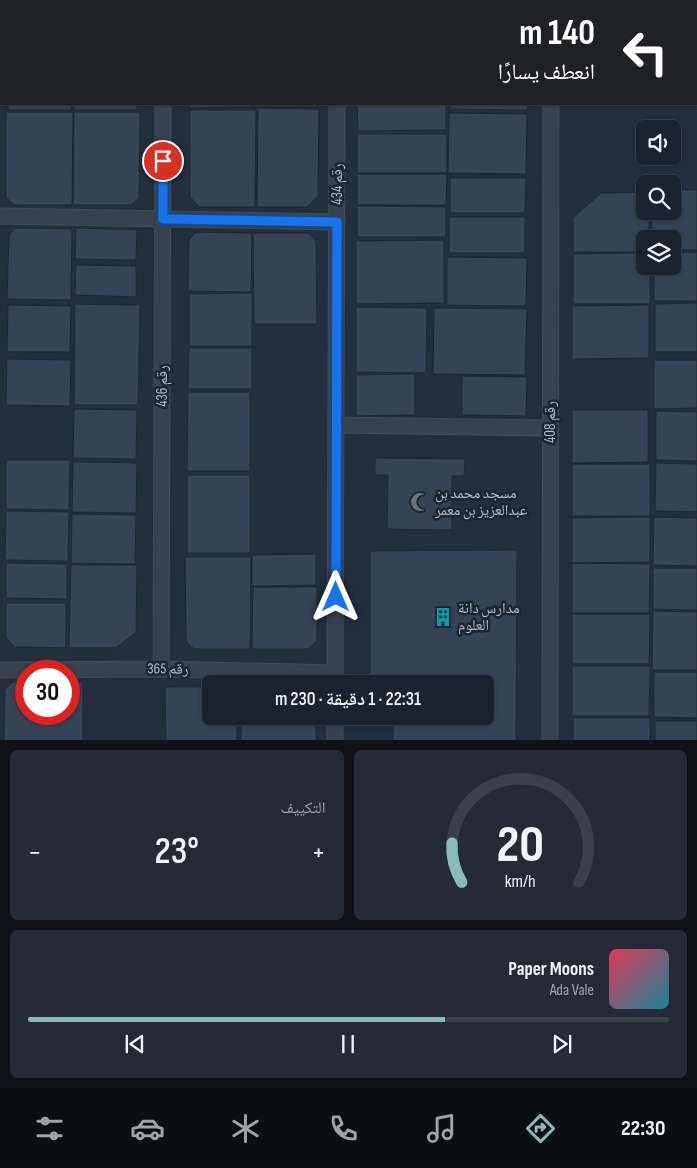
<!DOCTYPE html>
<html lang="ar">
<head>
<meta charset="utf-8">
<style>
	:root { --surface:#1b232e; --page:#242b36; --text:#f1f3f6; --muted:#a0a4aa; --line:#39404a; --accent:#8bbbb9 }
	body { margin:0; font-family:"Sofia Sans Condensed","Noto Naskh Arabic",sans-serif; background:var(--page); color:var(--text); direction:rtl; height:100vh; display:flex; flex-direction:column; font-size:19px; white-space:nowrap }
	* { box-sizing:border-box; margin:0 }
	p { font-size:16px; color:var(--muted) }
	.icon { flex:none; width:28px; height:28px; fill:none; stroke:currentColor; stroke-width:2; stroke-linecap:round; stroke-linejoin:round }
	.map { position:relative; height:740px; overflow:hidden; direction:ltr }
	.panel { display:flex; flex-direction:column; gap:10px; padding:10px; background:#0f1319; flex:1 }
	.panel>* { flex:none }
	.guide { position:absolute; left:0px; top:0px; width:698px; height:105px; box-shadow:0 1px 4px #0004,0 0 0 1px var(--line); direction:rtl; background:#202124; color:#fff; overflow:hidden }
	.fabs { position:absolute; left:636px; top:120px; display:grid; gap:10px }
	.fabs a { display:grid; place-items:center; width:45px; height:45px; border-radius:8px; background:var(--surface); box-shadow:0 1px 4px #0004,0 0 0 1px var(--line); font-size:25px }
	.speed { position:absolute; left:15px; top:660px; display:flex; gap:10px; font-size:25px; font-weight:700; text-align:center }
	.speed>* { display:grid; place-content:center; width:65px; height:65px; border-radius:50%; background:var(--surface); box-shadow:0 1px 4px #0004,0 0 0 1px var(--line); line-height:1 }
	.speed .limit { border:8px solid #d22; background:#fff; color:#111 }
	.pin { position:absolute; display:grid; place-items:center; width:42px; height:42px; color:#fff; margin:-21px; border:2px solid #fff; border-radius:50%; box-shadow:0 1px 5px #0007 }
	.me { position:absolute; width:55px; margin:-28px; rotate:0deg; stroke-linejoin:round; filter:drop-shadow(0 0 4px #0008) }
	.turn { display:flex; align-items:center; gap:18px; height:105px; padding:0 20px; font-size:22px }
	.turn .icon { width:65px; height:65px; stroke-width:2.5 }
	.turn b { display:block; font-size:35px; line-height:42px }
	.big { font-size:38px; font-weight:600; line-height:1.1 }
	.panel .tile { flex:1; display:flex; flex-direction:column; justify-content:center; gap:8px; min-width:0; padding:0 18px; border-radius:8px; background:var(--page) }
	.panel .dial { align-items:center; gap:0 }
	.dial svg { height:130px; overflow:visible; fill:none; stroke:var(--line); stroke-width:7; stroke-linecap:round; text-anchor:middle }
	.dial text { fill:var(--text); stroke:none }
	.song { display:flex; align-items:center; gap:15px }
	.cover { width:60px; height:60px; border-radius:8px; background:linear-gradient(135deg,hsl(350 70% 55%),hsl(190 70% 35%)) }
	.played { height:5px; border-radius:2px; background:linear-gradient(90deg,var(--accent) 65%,var(--line) 65%) }
	.keys { display:flex; justify-content:space-around; direction:ltr }
	.heat { display:flex; justify-content:space-between; align-items:center; font-size:28px; direction:ltr }
	.panel .tiles { flex:1; display:grid; gap:10px; grid-template-columns:1fr 1fr }
	.tile:last-child { grid-column:span 2 }
	.trip { position:absolute; left:202px; top:675px; width:292px; height:50px; border-radius:8px; background:var(--surface); box-shadow:0 1px 4px #0004,0 0 0 1px var(--line); font-weight:600; line-height:50px; text-align:center; direction:rtl }
	.dock { display:flex; height:80px; justify-content:space-around; align-items:center; background:#0b0e12; color:var(--muted) }
	.dock .icon { width:35px; height:35px }
	.dock .active { color:var(--accent) }
	.dock b { font-size:22px; color:var(--text) }
	.map>svg:first-child { display:block }
	.building { fill:#364354; stroke:#1f2835 }
	.lines { fill:none; stroke-linecap:round; stroke-linejoin:round }
	.street-casing { stroke:#414a57; stroke-width:17 }
	.street { stroke:#38414e; stroke-width:15 }
	.route-casing { stroke:#114b97; stroke-width:12 }
	.route { stroke:#1a73e8; stroke-width:9 }
	.labels { text-anchor:middle; dominant-baseline:central; stroke-width:5; stroke-linejoin:round; paint-order:stroke }
	.street-label { font-size:15px; fill:#b4bcc9; stroke:#1d2633 }
	.poi-label { font-size:15px; fill:#b4bcc9; stroke:#1d2633; text-anchor:start }
</style>
</head>
<body>
<div class="map">
<svg width="697" height="741" viewBox="0 0 697 741">
	<rect width="100%" height="100%" fill="#242f3e"/>
	<path class="building" d="M 9,0 L 71,0 L 71,1 L 9,1 Z
		M 76,0 L 137,0 L 137,1 L 76,1 Z
		M 254,0 L 319,0 L 319,1 L 254,1 Z
		M 358,0 L 449,0 L 358,1 Z
		M 453,0 L 527,0 L 527,1 L 453,1 Z
		M 574,0 L 651,0 L 651,1 L 574,1 Z
		M 656,0 L 697,0 L 697,28 L 696,1 Z
		M 696,30 L 697,30 L 697,77 L 696,77 Z
		M 8,104 L 71,104 L 71,110 L 8,110 Z
		M 74,104 L 137,104 L 137,110 L 74,110 Z
		M 190,104 L 253,104 L 253,107 L 190,108 Z
		M 254,104 L 318,104 L 318,107 L 254,107 Z
		M 357,104 L 446,104 L 446,130 L 358,131 Z
		M 450,104 L 527,104 L 527,110 L 450,109 Z
		M 258,108 L 319,109 L 318,196 L 307,207 L 257,207 Z
		M 190,110 L 256,110 L 255,207 L 200,207 L 190,197 Z
		M 6,112 L 73,112 L 72,205 L 14,205 L 6,197 Z
		M 74,112 L 140,112 L 139,198 L 131,205 L 73,205 Z
		M 449,113 L 527,114 L 526,174 L 448,173 Z
		M 357,134 L 447,134 L 447,173 L 357,173 Z
		M 357,174 L 447,174 L 446,205 L 357,205 Z
		M 450,178 L 526,178 L 525,213 L 450,213 Z
		M 672,190 L 697,190 L 697,250 L 672,250 L 672,239 L 652,239 L 652,211 L 672,211 Z
		M 645,192 L 645,211 L 649,211 L 649,239 L 645,239 L 645,252 L 573,252 L 573,218 L 601,193 Z
		M 357,206 L 446,207 L 446,237 L 357,237 Z
		M 449,217 L 525,217 L 525,253 L 449,253 Z
		M 16,228 L 72,229 L 71,300 L 7,299 L 9,234 Z
		M 76,228 L 137,230 L 136,260 L 75,259 Z
		M 196,232 L 252,233 L 251,292 L 188,291 L 189,240 Z
		M 253,233 L 309,233 L 316,242 L 317,324 L 254,324 Z
		M 444,240 L 444,303 L 356,304 L 356,241 Z
		M 697,252 L 697,301 L 654,301 L 654,266 L 672,266 L 672,253 Z
		M 645,253 L 645,266 L 650,266 L 650,304 L 573,304 L 573,254 Z
		M 447,257 L 527,258 L 526,306 L 447,305 Z
		M 76,265 L 136,266 L 136,297 L 75,295 Z
		M 252,293 L 252,346 L 189,346 L 189,294 Z
		M 697,303 L 697,352 L 655,352 L 655,304 Z
		M 75,304 L 140,305 L 138,405 L 74,405 Z
		M 8,305 L 71,306 L 70,352 L 7,352 Z
		M 649,305 L 649,358 L 572,359 L 572,306 Z
		M 356,307 L 427,308 L 426,373 L 356,372 Z
		M 434,308 L 527,309 L 525,375 L 433,374 Z
		M 189,348 L 252,348 L 252,389 L 188,389 Z
		M 7,359 L 71,360 L 70,406 L 6,405 Z
		M 654,360 L 697,360 L 697,408 L 654,409 Z
		M 415,374 L 415,415 L 356,416 L 356,375 Z
		M 462,376 L 527,377 L 526,416 L 462,415 Z
		M 188,392 L 250,392 L 250,471 L 187,471 Z
		M 74,409 L 137,410 L 136,459 L 73,458 Z
		M 572,410 L 648,410 L 648,462 L 572,463 Z
		M 656,411 L 697,412 L 697,461 L 656,460 Z
		M 375,458 L 465,459 L 464,476 L 452,476 L 452,530 L 387,529 L 388,475 L 375,475 Z
		M 6,460 L 70,460 L 69,510 L 6,509 Z
		M 73,462 L 137,463 L 136,513 L 72,512 Z
		M 656,463 L 697,464 L 697,512 L 655,511 Z
		M 572,464 L 650,464 L 650,516 L 572,516 Z
		M 187,475 L 250,475 L 250,553 L 187,553 Z
		M 6,511 L 69,512 L 68,561 L 5,560 Z
		M 72,514 L 136,515 L 135,564 L 71,563 Z
		M 650,517 L 650,562 L 572,563 L 572,518 Z
		M 654,517 L 697,518 L 697,566 L 653,565 Z
		M 517,550 L 516,741 L 393,741 L 393,716 L 486,716 L 486,684 L 370,684 L 370,551 Z
		M 316,554 L 316,585 L 252,586 L 252,555 Z
		M 185,557 L 251,557 L 250,649 L 194,649 L 186,641 Z
		M 6,563 L 67,564 L 67,599 L 6,598 Z
		M 572,563 L 650,564 L 649,613 L 572,613 Z
		M 71,565 L 137,565 L 136,632 L 116,648 L 69,648 Z
		M 653,568 L 697,568 L 697,610 L 653,609 Z
		M 253,587 L 317,587 L 317,641 L 308,649 L 252,649 Z
		M 6,603 L 66,603 L 66,648 L 15,647 L 6,638 Z
		M 653,611 L 697,612 L 697,670 L 652,670 Z
		M 572,614 L 650,614 L 649,664 L 572,664 Z
		M 572,666 L 650,666 L 649,716 L 572,716 Z
		M 654,672 L 697,672 L 697,718 L 654,717 Z
		M 13,682 L 26,682 L 26,714 L 69,714 L 69,682 L 83,682 L 83,741 L 4,741 L 5,690 Z
		M 165,687 L 211,687 L 211,716 L 237,716 L 237,741 L 166,741 Z
		M 241,716 L 316,716 L 316,741 L 241,741 Z
		M 573,718 L 650,718 L 650,741 L 573,741 Z
		M 655,721 L 697,721 L 697,741 L 655,741 Z"/>
	<g class="lines">
		<g class="street-casing">
			<path id="street" d="M 164,1 L 164,0
				M 338,1 L 338,0
				M 551,1 L 551,0
				M 0,216 L 337,222
				M 336,425 L 550,428
				M 161,669 L 163,104
				M 0,670 L 161,669 L 336,673
				M 335,684 L 337,104
				M 335,741 L 335,716
				M 550,741 L 551,104"/>
		</g>
		<use href="#street" class="street"/>
	</g>
	<g class="lines">
		<g class="route-casing">
			<path id="route" d="M 163,161 L 163,219 L 337,222 L 336,597"/>
		</g>
		<use href="#route" class="route"/>
	</g>
	<defs>
		<g id="mosque-bare" transform="scale(1.5)"><path d="M3.5-4.9A6 6 0 1 0 3.5 4.9A5 5 0 1 1 3.5-4.9Z" fill="#6b7280" stroke="#1d2633" stroke-width="2.5" paint-order="stroke"/></g>
		<g id="building-bare" transform="scale(1.5)"><path d="M-4-6H4V6H1V3H-1V6H-4ZM-2.5-4.3h1.7v1.8h-1.7ZM.8-4.3h1.7v1.8H.8ZM-2.5-1h1.7V.8h-1.7ZM.8-1h1.7V.8H.8Z" fill="#0f9aa8" stroke="#1d2633" stroke-width="2.5" paint-order="stroke"/></g>
	</defs>
	<g fill-rule="evenodd">
		<use href="#mosque-bare" x="420" y="502"/>
		<use href="#building-bare" x="443" y="617"/>
	</g>
	<g class="labels">
		<g class="street-label">
			<text transform="translate(337 184) rotate(-90)">رقم 434</text>
			<text transform="translate(162 386) rotate(-90)">رقم 436</text>
			<text transform="translate(550 422) rotate(-90)">رقم 408</text>
			<text transform="translate(168 669) rotate(1)">رقم 365</text>
		</g>
		<g class="poi-label">
			<text x="435" y="493">مسجد محمد بن<tspan x="435" dy="17">عبدالعزيز بن معمر</tspan></text>
			<text x="458" y="608">مدارس دانة<tspan x="458" dy="17">العلوم</tspan></text>
		</g>
	</g>
</svg>
<div class="fabs">
<a><svg class="icon" aria-label="sound" viewBox="0 0 24 24"><path d="M4 9h4l5-4v14l-5-4H4zM17 9q2 3 0 6"/></svg></a>
<a><svg class="icon" aria-label="search" viewBox="0 0 24 24"><circle cx="10" cy="10" r="6"/><path d="M15 15l6 6"/></svg></a>
<a><svg class="icon" aria-label="layers" viewBox="0 0 24 24"><path d="M12 4l9 5-9 5-9-5zM3 14l9 5 9-5"/></svg></a>
</div>
<div class="speed"><div class="limit">30</div></div>
<div class="pin" style="left:163px;top:161px;background:#d93025"><svg class="icon" aria-label="arrive" viewBox="0 0 24 24"><path d="M6 21V4h12l-3 4 3 4H6"/></svg></div>
<svg class="me" style="left:336px;top:597px" viewBox="-20 -20 40 40"><path d="M0-17L14 15 0 8-14 15z" fill="#1a73e8" stroke="#fff" stroke-width="4"/></svg>
<div class="trip">22:31 · 1 دقيقة · 230 m</div>
<div class="guide">
<div class="turn"><svg class="icon" aria-label="left" viewBox="0 0 24 24"><path d="M17 20v-9H6M10 6l-5 5 5 5"/></svg><div><b>140 m</b>انعطف يسارًا</div></div>
</div>
</div>
<section class="panel">
<div class="tiles">
<div class="tile dial"><svg viewBox="0 0 100 80">
<path d="M14 69A42 42 0 1 1 86 69"/>
<path d="M14 69A42 42 0 0 1 8 45" stroke="#8bbbb9"/>
<text x="50" y="56" font-size="32" font-weight="700">20</text>
<text x="50" y="72" font-size="11">km/h</text>
</svg></div>
<div class="tile"><p>التكييف</p>
<div class="heat"><a>−</a><b class="big">23°</b><a>+</a></div>
</div>
<div class="tile">
<div class="song"><i class="cover"></i><div><b>Paper Moons</b><p>Ada Vale</p></div></div>
<div class="played"></div>
<div class="keys"><svg class="icon" aria-label="previous" viewBox="0 0 24 24"><path d="M18 5L8 12l10 7zM5 5v14"/></svg><svg class="icon" aria-label="pause" viewBox="0 0 24 24"><path d="M8 5v14M16 5v14"/></svg><svg class="icon" aria-label="next" viewBox="0 0 24 24"><path d="M6 5l10 7-10 7zM19 5v14"/></svg></div>
</div>
</div>
</section>
<nav class="dock">
<b>22:30</b>
<svg class="icon active" aria-label="directions" viewBox="0 0 24 24"><path d="M12 3l9 9-9 9-9-9zM9 14v-3h6M13 9l2 2-2 2"/></svg>
<svg class="icon" aria-label="music" viewBox="0 0 24 24"><path d="M9 18V5l10-2v13"/><circle cx="6" cy="18" r="3"/><circle cx="16" cy="16" r="3"/></svg>
<svg class="icon" aria-label="phone" viewBox="0 0 24 24"><path d="M5 4h4l2 5-3 2q2 4 5 5l2-3 5 2v4C11 20 4 13 5 4z"/></svg>
<svg class="icon" aria-label="climate" viewBox="0 0 24 24"><path d="M12 3v18M4 7l16 10M4 17L20 7"/></svg>
<svg class="icon" aria-label="car" viewBox="0 0 24 24"><path d="M5 17H2v-5l4-1 3-4h7l3 4 3 1v5h-3M9 17h6M6 11h13"/><circle cx="7" cy="17" r="2"/><circle cx="17" cy="17" r="2"/></svg>
<svg class="icon" aria-label="filters" viewBox="0 0 24 24"><path d="M4 7h16M4 17h16"/><circle cx="9" cy="7" r="2"/><circle cx="15" cy="17" r="2"/></svg>
</nav>
</body>
</html>
